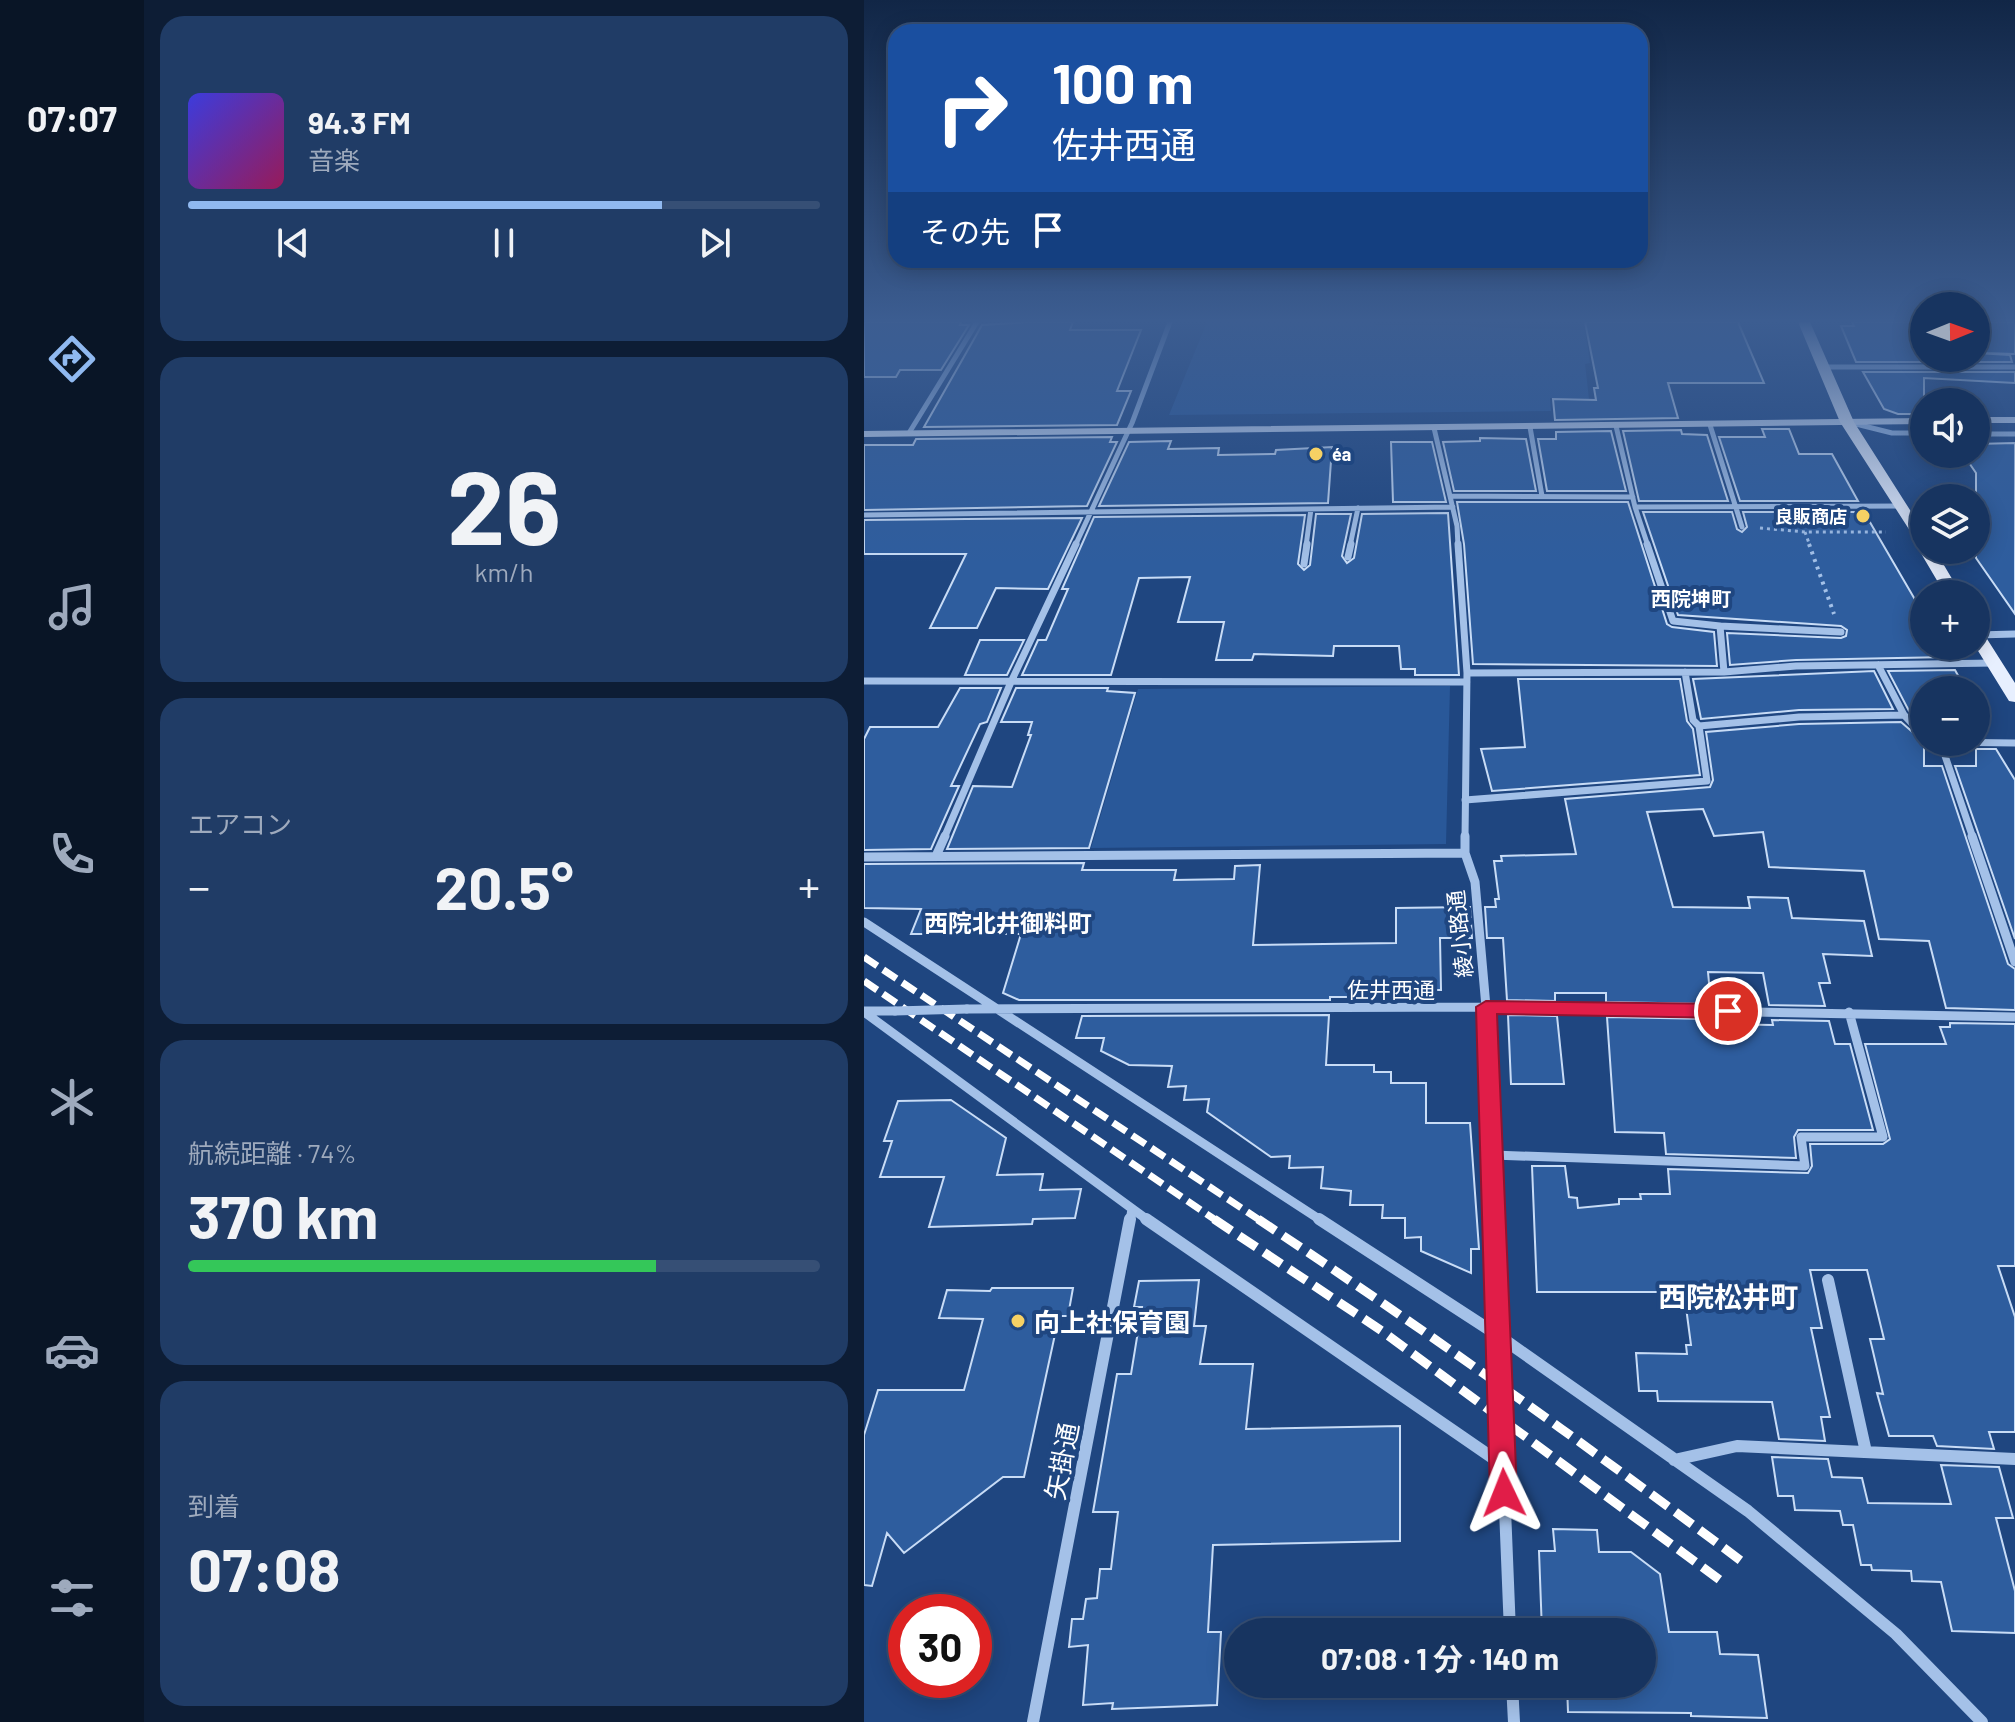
<!DOCTYPE html>
<html lang="ja">
<head>
<meta charset="utf-8">
<style>
	:root { --surface:#173460; --page:#203c66; --text:#f1f3f6; --muted:#9eaabd; --line:#364f75; --accent:#90b9f0 }
	body { margin:0; font-family:Barlow,"Noto Sans JP",sans-serif; background:var(--page); color:var(--text); height:100vh; display:flex; flex-direction:column; font-size:30px; white-space:nowrap }
	* { box-sizing:border-box; margin:0 }
	p { font-size:26px; color:var(--muted) }
	.icon { flex:none; width:44px; height:44px; fill:none; stroke:currentColor; stroke-width:2; stroke-linecap:round; stroke-linejoin:round }
	.map { position:relative; flex:1; overflow:hidden }
	.details { display:flex; flex-direction:column; gap:16px; padding:16px; background:#0d1d35; width:720px }
	.details>* { flex:none }
	.guide { position:absolute; left:24px; top:24px; width:760px; height:244px; border-radius:24px; box-shadow:0 4px 20px #0003,0 0 0 2px var(--line); background:#1a4fa0; color:#fff; overflow:hidden }
	.needle { width:52px; rotate:89deg }
	.tools { position:absolute; left:1046px; top:292px; display:grid; gap:16px }
	.tools a { display:grid; place-items:center; width:80px; height:80px; border-radius:50%; background:var(--surface); box-shadow:0 4px 20px #0003,0 0 0 2px var(--line); font-size:40px }
	.speed { position:absolute; left:24px; top:1594px; display:flex; gap:16px; font-size:40px; font-weight:700; text-align:center }
	.speed>* { display:grid; place-content:center; width:104px; height:104px; border-radius:50%; background:var(--surface); box-shadow:0 4px 20px #0003,0 0 0 2px var(--line); line-height:1 }
	.speed .limit { border:12px solid #d22; background:#fff; color:#111 }
	.pin { position:absolute; display:grid; place-items:center; width:68px; height:68px; color:#fff; margin:-34px; border:4px solid #fff; border-radius:50%; box-shadow:0 2px 8px #0007 }
	.me { position:absolute; width:88px; margin:-44px; rotate:358deg; stroke-linejoin:round; filter:drop-shadow(0 0 6px #0008) }
	.turn { display:flex; align-items:center; gap:28px; height:168px; padding:0 32px; font-size:36px }
	.turn .icon { width:104px; height:104px; stroke-width:2.5 }
	.turn b { display:block; font-size:56px; line-height:68px }
	.then { display:flex; align-items:center; height:76px; padding:0 32px; background:#0003; gap:16px; font-size:30px }
	.big { font-size:60px; font-weight:700; line-height:1.1 }
	.details .card { flex:1; display:flex; flex-direction:column; justify-content:center; gap:12px; min-width:0; padding:0 28px; border-radius:24px; background:var(--page) }
	.details .dial { align-items:center; gap:0 }
	.dial b { font-size:104px; line-height:1 }
	.song { display:flex; align-items:center; gap:24px }
	.cover { width:96px; height:96px; border-radius:12px; background:linear-gradient(135deg,hsl(240 70% 55%),hsl(330 70% 35%)) }
	.played { height:8px; border-radius:4px; background:linear-gradient(90deg,var(--accent) 75%,var(--line) 75%) }
	.keys { display:flex; justify-content:space-around; direction:ltr }
	.heat { display:flex; justify-content:space-between; align-items:center; font-size:44px; direction:ltr }
	.charge { height:12px; border-radius:6px; background:linear-gradient(90deg,#34c759 74%,var(--line) 0) }
	.trip { position:absolute; left:360px; top:1618px; width:432px; height:80px; border-radius:40px; background:var(--surface); box-shadow:0 4px 20px #0003,0 0 0 2px var(--line); font-weight:700; line-height:80px; text-align:center }
	main { display:flex; flex:1; min-height:0 }
	.dock { display:flex; flex-direction:column; width:144px; justify-content:space-around; align-items:center; background:#091526; color:var(--muted) }
	.dock .icon { width:56px; height:56px }
	.dock .on { color:var(--accent) }
	.dock b { font-size:36px; color:var(--text) }
	.map>svg:first-child { display:block }
	.green { fill:#295899 }
	.building { fill:#2e5d9e; stroke:#c8dcf6; stroke-width:2 }
	.lines { fill:none; stroke-linecap:round; stroke-linejoin:round }
	.path-far1 { stroke:#a4c1e8; stroke-width:3; stroke-dasharray:3 4; stroke-linecap:butt }
	.path { stroke:#a4c1e8; stroke-width:4; stroke-dasharray:3 5; stroke-linecap:butt }
	.street-far3 { stroke:#a4c1e8; stroke-width:5 }
	.street-far2 { stroke:#a4c1e8; stroke-width:7 }
	.street-far1 { stroke:#a4c1e8; stroke-width:9 }
	.street { stroke:#a4c1e8; stroke-width:12 }
	.secondary { fill:#cfdff7; fill-rule:evenodd }
	.primary { fill:#e7effe; fill-rule:evenodd }
	.rail-far1 { stroke:#fff; stroke-width:7; stroke-dasharray:16 7; stroke-linecap:butt }
	.rail { stroke:#fff; stroke-width:9; stroke-dasharray:21 9; stroke-linecap:butt }
	.street-bridge-far1 { stroke:#a4c1e8; stroke-width:9 }
	.street-bridge { stroke:#a4c1e8; stroke-width:12 }
	.route { fill:#e11d48; stroke:#92132f; stroke-width:2 }
	.poi-dot { fill:#f6d164; stroke:#1f4680; stroke-width:3 }
	.labels { text-anchor:middle; dominant-baseline:central; stroke-width:8; stroke-linejoin:round; paint-order:stroke }
	.far-poi-label { font-size:18px; font-weight:bold; fill:#fff; stroke:#1f4680; text-anchor:start }
	.far-neighbourhood-label { font-size:20px; font-weight:bold; fill:#fff; stroke:#1f4680 }
	.street-label { font-size:22px; fill:#fff; stroke:#1f4680 }
	.neighbourhood-label { font-size:24px; font-weight:bold; fill:#fff; stroke:#1f4680 }
	.near-poi-label { font-size:26px; font-weight:bold; fill:#fff; stroke:#1f4680; text-anchor:start }
	.near-street-label { font-size:26px; fill:#fff; stroke:#1f4680 }
	.near-neighbourhood-label { font-size:28px; font-weight:bold; fill:#fff; stroke:#1f4680 }
</style>
</head>
<body>
<main>
<nav class="dock">
<b>07:07</b>
<svg class="icon on" aria-label="directions" viewBox="0 0 24 24"><path d="M12 3l9 9-9 9-9-9zM9 14v-3h6M13 9l2 2-2 2"/></svg>
<svg class="icon" aria-label="music" viewBox="0 0 24 24"><path d="M9 18V5l10-2v13"/><circle cx="6" cy="18" r="3"/><circle cx="16" cy="16" r="3"/></svg>
<svg class="icon" aria-label="phone" viewBox="0 0 24 24"><path d="M5 4h4l2 5-3 2q2 4 5 5l2-3 5 2v4C11 20 4 13 5 4z"/></svg>
<svg class="icon" aria-label="climate" viewBox="0 0 24 24"><path d="M12 3v18M4 7l16 10M4 17L20 7"/></svg>
<svg class="icon" aria-label="car" viewBox="0 0 24 24"><path d="M5 17H2v-5l4-1 3-4h7l3 4 3 1v5h-3M9 17h6M6 11h13"/><circle cx="7" cy="17" r="2"/><circle cx="17" cy="17" r="2"/></svg>
<svg class="icon" aria-label="filters" viewBox="0 0 24 24"><path d="M4 7h16M4 17h16"/><circle cx="9" cy="7" r="2"/><circle cx="15" cy="17" r="2"/></svg>
</nav>
<section class="details">
<div class="card">
<div class="song"><i class="cover"></i><div><b>94.3 FM</b><p>音楽</p></div></div>
<div class="played"></div>
<div class="keys"><svg class="icon" aria-label="previous" viewBox="0 0 24 24"><path d="M18 5L8 12l10 7zM5 5v14"/></svg><svg class="icon" aria-label="pause" viewBox="0 0 24 24"><path d="M8 5v14M16 5v14"/></svg><svg class="icon" aria-label="next" viewBox="0 0 24 24"><path d="M6 5l10 7-10 7zM19 5v14"/></svg></div>
</div>
<div class="card dial"><b>26</b><p>km/h</p></div>
<div class="card"><p>エアコン</p>
<div class="heat"><a>−</a><b class="big">20.5°</b><a>+</a></div>
</div>
<div class="card"><p>航続距離 · 74%</p><b class="big">370 km</b><div class="charge"></div></div>
<div class="card"><p>到着</p><b class="big">07:08</b></div>
</section>
<div class="map">
<svg width="1151" height="1722" viewBox="0 0 1151 1722">
	<rect width="100%" height="100%" fill="#1f4680"/>
	<path class="green" d="M 343,322 L 510,322 L 511,325 L 606,325 L 607,327 L 721,330 L 726,363 L 721,364 L 725,399 L 686,398 L 687,411 L 305,415 Z
		M 586,686 L 582,844 L 227,848 L 274,689 Z"/>
	<path class="building" d="M 0,322 L 97,322 L 96,325 L 105,325 L 77,370 L 36,370 L 32,377 L 0,377 Z
		M 164,322 L 209,322 L 206,330 L 277,330 L 253,391 L 267,391 L 253,425 L 60,427 L 118,325 Z
		M 721,322 L 874,322 L 900,383 L 804,383 L 814,418 L 691,420 L 689,399 L 732,400 L 730,388 L 734,388 Z
		M 988,322 L 1060,322 L 1060,358 L 1112,358 L 1112,353 L 1146,355 L 1148,362 L 992,362 L 977,326 L 990,326 Z
		M 1112,322 L 1151,322 L 1151,354 L 1120,353 Z
		M 999,372 L 1151,372 L 1151,383 L 1060,378 L 1060,414 L 1034,414 L 1020,409 Z
		M 898,429 L 925,429 L 935,454 L 968,454 L 994,501 L 876,501 L 855,437 L 901,437 Z
		M 817,430 L 818,434 L 843,435 L 864,501 L 775,501 L 759,431 Z
		M 747,431 L 762,491 L 683,491 L 674,439 L 692,439 L 692,432 Z
		M 248,437 L 246,442 L 253,442 L 223,506 L 0,510 L 0,445 L 49,445 L 52,439 Z
		M 616,438 L 662,439 L 672,491 L 590,491 L 579,442 L 616,441 Z
		M 307,441 L 304,449 L 355,448 L 354,455 L 411,454 L 412,450 L 468,447 L 464,503 L 235,506 L 265,442 Z
		M 527,442 L 568,442 L 582,502 L 529,502 Z
		M 1151,443 L 1151,614 L 1112,558 L 1112,473 L 1099,454 L 1112,454 L 1112,444 Z
		M 593,502 L 764,502 L 803,624 L 808,627 L 850,632 L 853,666 L 609,664 L 600,544 Z
		M 779,512 L 868,512 L 873,529 L 878,532 L 883,527 L 879,512 L 1000,512 L 1060,615 L 1060,646 L 1078,646 L 1084,657 L 932,660 L 866,665 L 863,633 L 977,638 L 982,636 L 983,630 L 977,626 L 814,615 Z
		M 584,513 L 595,675 L 551,675 L 551,669 L 537,669 L 535,646 L 470,646 L 469,656 L 390,654 L 388,660 L 352,660 L 360,622 L 314,622 L 326,577 L 275,578 L 247,675 L 158,675 L 174,640 L 182,640 L 204,589 L 198,589 L 230,517 L 441,515 L 434,564 L 440,570 L 446,565 L 452,514 L 487,514 L 478,556 L 483,563 L 490,558 L 498,514 Z
		M 218,518 L 184,589 L 132,588 L 113,628 L 66,628 L 102,554 L 0,554 L 0,520 Z
		M 116,640 L 160,640 L 143,675 L 101,675 Z
		M 1091,670 L 1102,690 L 1060,690 L 1060,727 L 1045,711 L 1024,671 Z
		M 1010,671 L 1029,709 L 935,710 L 837,719 L 829,679 Z
		M 654,679 L 816,679 L 823,721 L 829,729 L 836,775 L 628,791 L 617,749 L 661,747 Z
		M 96,688 L 137,688 L 123,722 L 116,724 L 87,786 L 95,786 L 67,849 L 0,850 L 0,739 L 6,727 L 74,727 Z
		M 152,688 L 244,688 L 243,691 L 271,693 L 225,848 L 83,849 L 109,786 L 148,787 L 167,735 L 164,735 L 168,722 L 137,722 Z
		M 1037,722 L 1060,742 L 1060,766 L 1078,766 L 1144,964 L 1151,969 L 1151,1010 L 1082,1008 L 1065,941 L 1015,939 L 1000,871 L 905,867 L 899,832 L 850,836 L 839,809 L 783,812 L 809,907 L 886,908 L 884,897 L 924,898 L 928,918 L 1000,921 L 1008,956 L 959,954 L 966,983 L 955,983 L 961,1006 L 905,1005 L 899,973 L 844,972 L 847,1004 L 742,1002 L 742,993 L 691,993 L 691,1001 L 643,1000 L 639,938 L 623,938 L 621,907 L 632,907 L 631,899 L 635,899 L 630,861 L 638,861 L 637,856 L 712,854 L 701,799 L 846,787 L 849,780 L 842,732 L 935,724 Z
		M 1112,749 L 1132,749 L 1151,780 L 1151,939 L 1091,766 L 1112,766 Z
		M 220,863 L 218,870 L 312,870 L 310,880 L 370,879 L 371,866 L 396,865 L 389,945 L 532,943 L 532,908 L 606,907 L 608,938 L 576,938 L 577,990 L 493,990 L 493,997 L 466,997 L 466,1000 L 155,1000 L 139,993 L 157,934 L 47,934 L 57,909 L 0,908 L 0,864 Z
		M 465,1015 L 462,1065 L 510,1065 L 510,1072 L 527,1072 L 527,1083 L 562,1083 L 562,1123 L 606,1123 L 615,1249 L 607,1249 L 607,1273 L 557,1251 L 557,1237 L 541,1238 L 541,1218 L 518,1218 L 519,1205 L 486,1205 L 487,1191 L 457,1188 L 459,1167 L 425,1168 L 426,1156 L 407,1157 L 343,1112 L 345,1099 L 320,1100 L 322,1086 L 304,1087 L 308,1066 L 265,1065 L 237,1051 L 240,1038 L 212,1038 L 218,1016 Z
		M 644,1015 L 693,1016 L 700,1084 L 647,1084 Z
		M 743,1017 L 848,1019 L 848,1024 L 909,1025 L 908,1020 L 965,1021 L 971,1044 L 986,1044 L 1009,1130 L 934,1130 L 930,1137 L 932,1158 L 802,1154 L 800,1133 L 751,1132 Z
		M 1086,1023 L 1151,1024 L 1151,1266 L 1134,1266 L 1151,1317 L 1151,1432 L 1125,1432 L 1130,1449 L 1073,1446 L 1069,1436 L 1025,1436 L 1013,1393 L 1019,1394 L 1006,1339 L 1020,1339 L 1003,1270 L 946,1270 L 958,1328 L 947,1328 L 966,1417 L 957,1417 L 961,1441 L 915,1439 L 908,1402 L 794,1401 L 793,1391 L 775,1391 L 772,1353 L 823,1354 L 822,1345 L 827,1345 L 820,1292 L 673,1292 L 668,1166 L 701,1166 L 705,1197 L 713,1198 L 714,1208 L 755,1204 L 755,1199 L 777,1199 L 776,1194 L 806,1194 L 804,1169 L 944,1173 L 948,1166 L 946,1144 L 1019,1144 L 1026,1139 L 1001,1044 L 1082,1044 L 1076,1027 L 1086,1027 Z
		M 87,1100 L 142,1138 L 133,1175 L 179,1174 L 176,1190 L 217,1189 L 211,1218 L 169,1219 L 168,1224 L 65,1227 L 80,1177 L 16,1177 L 28,1141 L 20,1141 L 34,1101 Z
		M 335,1280 L 330,1326 L 342,1326 L 336,1364 L 389,1364 L 382,1429 L 536,1426 L 536,1541 L 349,1545 L 344,1632 L 357,1632 L 353,1705 L 248,1709 L 249,1703 L 219,1705 L 224,1645 L 205,1647 L 208,1619 L 219,1619 L 222,1599 L 233,1598 L 236,1569 L 247,1569 L 254,1512 L 229,1512 L 253,1374 L 267,1374 L 278,1307 L 270,1307 L 275,1281 Z
		M 128,1288 L 209,1288 L 204,1316 L 195,1316 L 160,1477 L 139,1477 L 40,1553 L 23,1533 L 8,1586 L 0,1585 L 0,1435 L 14,1390 L 100,1390 L 119,1319 L 75,1318 L 83,1290 L 126,1291 Z
		M 908,1457 L 964,1459 L 968,1477 L 998,1478 L 1004,1503 L 1087,1504 L 1077,1465 L 1135,1467 L 1149,1518 L 1132,1518 L 1151,1591 L 1151,1633 L 1088,1631 L 1077,1582 L 1048,1581 L 1047,1571 L 1008,1570 L 1007,1565 L 997,1565 L 989,1525 L 979,1525 L 976,1511 L 931,1510 L 929,1496 L 914,1496 Z
		M 689,1529 L 733,1530 L 735,1552 L 767,1552 L 796,1574 L 805,1632 L 853,1632 L 856,1654 L 894,1655 L 903,1718 L 827,1716 L 827,1713 L 704,1712 L 703,1684 L 778,1684 L 778,1632 L 678,1632 L 675,1551 L 691,1551 Z"/>
	<g class="lines">
		<path class="path-far1" d="M 896,528 L 941,532 L 1022,532
			M 941,532 L 946,546"/>
		<path class="path" d="M 945,544 L 970,614"/>
		<path class="street-far3" d="M 960,367 L 1151,367
			M 984,422 L 1028,433 L 1060,433
			M 846,425 L 878,527
			M 752,426 L 771,507 L 784,546
			M 666,427 L 678,496
			M 570,428 L 593,526 L 594,546
			M 45,433 L 113,322
			M 1112,434 L 1151,434
			M 586,496 L 769,497
			M 771,507 L 1038,506
			M 0,515 L 589,507
			M 211,546 L 268,423 L 306,322
			M 442,546 L 447,509
			M 486,546 L 494,508"/>
		<path class="street-far2" d="M 594,544 L 603,673 L 601,838
			M 783,544 L 809,621 L 856,626 L 860,672
			M 484,557 L 487,544
			M 440,564 L 443,544
			M 856,626 L 977,632
			M 1113,635 L 1151,634
			M 1014,665 L 1040,715 L 1060,736
			M 603,673 L 860,672 L 932,666 L 1130,663
			M 0,681 L 603,682
			M 835,726 L 935,717 L 1040,715
			M 1073,742 L 1151,743
			M 1077,744 L 1109,838
			M 601,800 L 843,781 L 835,726 L 829,720 L 821,672
			M 80,838 L 147,682 L 212,544"/>
		<path class="street-far1" d="M 601,836 L 601,853 L 611,882 L 622,1007 L 630,1221
			M 1108,836 L 1151,962
			M 72,856 L 81,836
			M 0,857 L 601,853
			M 0,922 L 458,1221
			M 103,1009 L 622,1007 L 1151,1017
			M 1,1011 L 31,1011
			M 0,1012 L 285,1221
			M 629,1155 L 941,1166 L 937,1137 L 1019,1137 L 985,1012
			M 266,1221 L 268,1209"/>
		<path class="street" d="M 282,1219 L 639,1465
			M 455,1219 L 635,1336 L 884,1511 L 1032,1634 L 1118,1722
			M 630,1219 L 636,1366
			M 964,1280 L 1002,1452
			M 638,1435 L 646,1632
			M 810,1460 L 873,1446 L 1151,1459
			M 648,1684 L 650,1722
			M 169,1722 L 266,1219"/>
		<path class="secondary" d="M 1112,417 L 1151,417 L 1151,423 L 1112,423 Z
			M 1060,418 L 1060,424 L 0,437 L 0,431 Z"/>
		<path class="primary" d="M 934,322 L 946,322 L 990,422 L 1060,532 L 1060,550 L 1071,550 L 1097,594 L 1081,594 L 1055,550 L 1057,548 L 976,422 Z
			M 1112,629 L 1118,631 L 1151,683 L 1151,702 L 1145,701 L 1111,646 Z"/>
		<path class="rail-far1" d="M 0,957 L 397,1221
			M 0,981 L 353,1221"/>
		<path class="rail" d="M 350,1219 L 518,1331 L 860,1583
			M 394,1219 C 560,1329 721,1444 880,1563"/>
		<path class="street-bridge-far1" d="M 31,1011 L 103,1009"/>
		<path class="street-bridge" d="M 636,1366 L 638,1435"/>
	</g>
	<linearGradient id="sky" x2="0" y2="1"><stop stop-color="#112646"/><stop offset="0.57" stop-color="#3c5d91"/><stop offset="1" stop-color="#3c5d91" stop-opacity="0"/></linearGradient>
	<rect width="1151" height="563" fill="url(#sky)"/>
	<path class="route" d="M 622,1001 L 864,1004 L 874,1011 L 864,1018 L 633,1014 L 653,1493 L 649,1501 L 640,1505 L 630,1501 L 626,1493 L 612,1007 Z"/>
	<g class="poi-dot">
		<circle cx="452" cy="454" r="8"/>
		<circle cx="999" cy="516" r="8"/>
		<circle cx="154" cy="1321" r="8"/>
	</g>
	<g class="labels">
		<g class="far-poi-label">
			<text x="468" y="454">éa</text>
			<text x="983" y="516" text-anchor="end">良販商店</text>
		</g>
		<g class="far-neighbourhood-label">
			<text x="827" y="598">西院坤町</text>
		</g>
		<g class="street-label">
			<text transform="translate(595 934) rotate(-96)">綾小路通</text>
			<text x="527" y="989">佐井西通</text>
		</g>
		<g class="neighbourhood-label">
			<text x="144" y="922">西院北井御料町</text>
		</g>
		<g class="near-poi-label">
			<text x="170" y="1321">向上社保育園</text>
		</g>
		<g class="near-street-label">
			<text transform="translate(197 1461) rotate(-79)">矢掛通</text>
		</g>
		<g class="near-neighbourhood-label">
			<text x="864" y="1296">西院松井町</text>
		</g>
	</g>
</svg>
<div class="tools">
<a><svg class="needle" viewBox="-14 -14 28 28"><path d="M0-13l5 13h-10z" fill="#e53935"/><path d="M0 13l5-13h-10z" fill="#9eaabd"/></svg></a>
<a><svg class="icon" aria-label="sound" viewBox="0 0 24 24"><path d="M4 9h4l5-4v14l-5-4H4zM17 9q2 3 0 6"/></svg></a>
<a><svg class="icon" aria-label="layers" viewBox="0 0 24 24"><path d="M12 4l9 5-9 5-9-5zM3 14l9 5 9-5"/></svg></a>
<a>+</a>
<a>−</a>
</div>
<div class="speed"><div class="limit">30</div></div>
<div class="pin" style="left:864px;top:1011px;background:#d93025"><svg class="icon" aria-label="arrive" viewBox="0 0 24 24"><path d="M6 21V4h12l-3 4 3 4H6"/></svg></div>
<svg class="me" style="left:640px;top:1493px" viewBox="-20 -20 40 40"><path d="M0-17L14 15 0 8-14 15z" fill="#e11d48" stroke="#fff" stroke-width="4"/></svg>
<div class="trip">07:08 · 1 分 · 140 m</div>
<div class="guide">
<div class="turn"><svg class="icon" aria-label="right" viewBox="0 0 24 24"><path d="M7 20v-9h11M14 6l5 5-5 5"/></svg><div><b>100 m</b>佐井西通</div></div>
<div class="then">その先<svg class="icon" aria-label="arrive" viewBox="0 0 24 24"><path d="M6 21V4h12l-3 4 3 4H6"/></svg></div>
</div>
</div>
</main>
</body>
</html>
